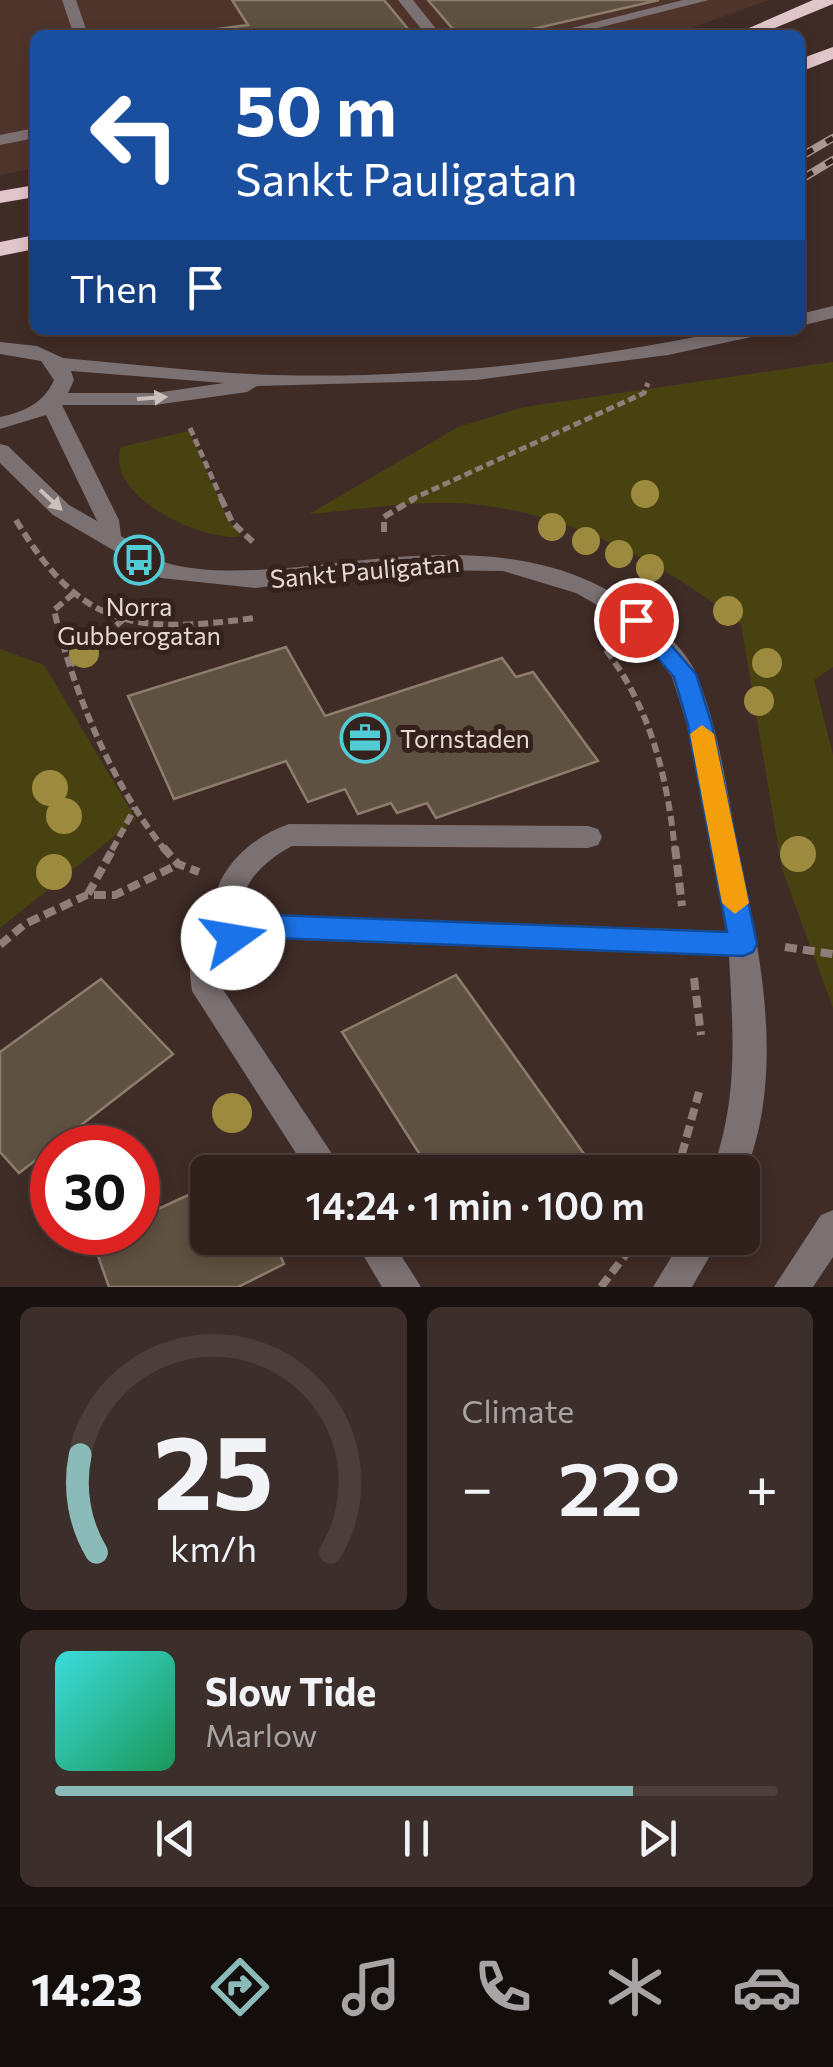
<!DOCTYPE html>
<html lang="en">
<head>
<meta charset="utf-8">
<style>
	:root { --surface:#30211d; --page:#3c2e2a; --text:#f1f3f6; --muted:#a8a3a4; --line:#4b3e3b; --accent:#8bbbb9 }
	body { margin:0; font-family:Commissioner,sans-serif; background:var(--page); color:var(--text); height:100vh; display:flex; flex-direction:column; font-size:38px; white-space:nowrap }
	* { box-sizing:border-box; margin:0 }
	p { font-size:32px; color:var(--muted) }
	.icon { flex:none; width:55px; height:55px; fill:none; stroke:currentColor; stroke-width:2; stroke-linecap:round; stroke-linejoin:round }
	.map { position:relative; height:1287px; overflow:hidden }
	.drawer { display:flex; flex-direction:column; gap:20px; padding:20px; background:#1a1210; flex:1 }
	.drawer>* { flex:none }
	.banner { position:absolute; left:30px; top:30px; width:775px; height:305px; border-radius:15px; box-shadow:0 5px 15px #0003,0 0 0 2px var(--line); background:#1a4fa0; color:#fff; overflow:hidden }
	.speed { position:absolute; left:30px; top:1125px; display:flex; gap:20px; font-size:50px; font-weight:700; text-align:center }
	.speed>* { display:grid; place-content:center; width:130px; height:130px; border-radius:50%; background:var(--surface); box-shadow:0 5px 15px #0003,0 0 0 2px var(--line); line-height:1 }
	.speed .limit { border:15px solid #d22; background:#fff; color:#111 }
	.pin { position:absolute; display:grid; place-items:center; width:85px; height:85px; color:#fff; margin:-42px; border:5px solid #fff; border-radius:50%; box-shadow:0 2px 10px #0007 }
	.me { position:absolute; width:110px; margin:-55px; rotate:77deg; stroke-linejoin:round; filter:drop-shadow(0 0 8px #0008) }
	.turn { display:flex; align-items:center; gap:35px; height:210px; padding:0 40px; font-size:45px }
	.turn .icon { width:130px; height:130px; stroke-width:2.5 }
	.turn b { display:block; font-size:70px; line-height:85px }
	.then { display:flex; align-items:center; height:95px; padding:0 40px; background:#0003; gap:20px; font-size:38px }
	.big { font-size:75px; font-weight:600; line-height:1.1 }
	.drawer .card { flex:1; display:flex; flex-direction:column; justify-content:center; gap:15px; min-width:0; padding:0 35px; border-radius:15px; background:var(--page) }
	.drawer .dial { align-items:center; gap:0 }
	.dial svg { height:260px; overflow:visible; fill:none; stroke:var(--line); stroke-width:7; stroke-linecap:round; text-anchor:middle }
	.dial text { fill:var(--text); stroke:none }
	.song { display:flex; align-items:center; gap:30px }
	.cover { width:120px; height:120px; border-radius:15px; background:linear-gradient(135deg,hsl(180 70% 55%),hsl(150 70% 35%)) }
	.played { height:10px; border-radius:5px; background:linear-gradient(90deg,var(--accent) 80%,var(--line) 80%) }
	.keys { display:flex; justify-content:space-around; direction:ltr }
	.heat { display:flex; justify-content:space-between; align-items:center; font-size:55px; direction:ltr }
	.drawer .tiles { flex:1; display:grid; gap:20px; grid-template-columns:1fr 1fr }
	.card:last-child { grid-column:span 2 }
	.trip { position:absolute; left:190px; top:1155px; width:570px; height:100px; border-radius:15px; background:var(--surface); box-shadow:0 5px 15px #0003,0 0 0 2px var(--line); font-weight:600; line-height:100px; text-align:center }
	.tabs { display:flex; height:160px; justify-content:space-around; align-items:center; background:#130d0c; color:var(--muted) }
	.tabs .icon { width:70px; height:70px }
	.tabs .on { color:var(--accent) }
	.tabs b { font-size:45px; color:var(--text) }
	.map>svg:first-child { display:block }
	.built { fill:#4f342c }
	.green { fill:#484211 }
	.building { fill:#5f5141; stroke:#8c7d6c; stroke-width:2.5 }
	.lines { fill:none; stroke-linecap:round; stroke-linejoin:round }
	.path-far2 { stroke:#8e7d79; stroke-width:5; stroke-dasharray:8 4; stroke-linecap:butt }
	.path-far1 { stroke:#8e7d79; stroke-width:6; stroke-dasharray:10 5; stroke-linecap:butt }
	.path { stroke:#8e7d79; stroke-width:8; stroke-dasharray:12 6; stroke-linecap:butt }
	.minor { fill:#7b7072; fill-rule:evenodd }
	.highway { fill:#e0c5cb; fill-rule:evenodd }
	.rail-casing { stroke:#a89994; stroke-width:8 }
	.rail { stroke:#35221d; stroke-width:5; stroke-dasharray:15; stroke-linecap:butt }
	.tree { fill:#9c8b3f }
	.oneway { fill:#cbbfbc }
	.route { fill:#1a73e8; stroke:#114b97; stroke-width:2.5 }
	.slow { fill:#f59e0b }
	.labels { text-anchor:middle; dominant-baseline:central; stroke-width:10; stroke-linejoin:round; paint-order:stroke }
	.street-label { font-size:25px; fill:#e6d9d5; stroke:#35221d }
	.poi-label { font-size:25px; fill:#e6d9d5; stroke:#35221d }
</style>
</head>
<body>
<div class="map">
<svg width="833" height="1287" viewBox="0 0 833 1287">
	<rect width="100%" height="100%" fill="#402c27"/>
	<path class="built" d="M 0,0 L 769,0 L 672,35 L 35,35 L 35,168 L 0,175 Z"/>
	<path class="green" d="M 833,362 L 833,667 L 814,680 L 833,755 L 833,1008 L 782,869 L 741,624 C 663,561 557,507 455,503 C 408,501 357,510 309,514 L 458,427 L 524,407 Z
		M 189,431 C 203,460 221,514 240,535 L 236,537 C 197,538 105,497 121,447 Z
		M 0,649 L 44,665 L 136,819 L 0,928 Z"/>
	<path class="building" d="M 232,0 L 384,0 L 413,35 L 172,35 L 248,25 Z
		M 428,0 L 659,0 L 507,35 L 458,35 Z
		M 286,647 L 325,716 L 502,658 L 516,677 L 533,672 L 598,761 L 436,818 L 427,803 L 397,813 L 391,803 L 358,814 L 345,789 L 308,802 L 286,761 L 174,799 L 128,696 Z
		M 456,975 L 597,1172 L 431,1172 L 342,1032 Z
		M 101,979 L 173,1054 L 19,1173 L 0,1152 L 0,1052 Z
		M 208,1186 L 208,1238 L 272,1238 L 284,1264 L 238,1287 L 109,1287 L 92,1239 L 107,1232 L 138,1232 L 138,1218 Z
		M 472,1238 L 509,1238 L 482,1253 Z"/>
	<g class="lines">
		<path class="path-far2" d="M 190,428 L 222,500
			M 410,500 L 644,393 L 648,383"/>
		<path class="path-far1" d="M 221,498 L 232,522 L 253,542
			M 16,520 C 81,629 135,634 255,618
			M 384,532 L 384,517 L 415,498
			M 74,593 L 54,610 C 73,691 112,785 165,850
			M 606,650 C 651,710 667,776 675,850
			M 71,665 L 125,618
			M 112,850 L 135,808"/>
		<path class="path" d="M 163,847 L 178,864 L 199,872
			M 675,847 L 682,906
			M 88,894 L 114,847
			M 0,945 L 25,924 L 87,895 L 115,895 L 179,864
			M 785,947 L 833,954
			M 694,978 L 701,1035
			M 677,1172 L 699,1092
			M 601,1287 L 638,1238"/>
		<path class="minor" d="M 62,0 L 76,0 L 88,35 L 74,35 Z
			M 398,0 L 413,0 L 441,35 L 426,35 Z
			M 683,0 L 709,0 L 570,35 L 544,35 Z
			M 35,128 L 35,138 L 0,145 L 0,135 Z
			M 833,306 L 833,318 L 800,326 L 800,314 Z
			M 730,330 L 768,330 L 765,334 L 668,355 L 476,380 L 257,386 L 247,392 L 155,405 L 62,405 L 119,520 L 121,536 C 135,544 152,558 167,563 C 206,575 269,570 310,566 C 424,553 548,537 643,614 C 663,630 688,652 697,676 C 720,732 727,794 739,853 C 761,957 787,1078 742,1180 L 742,1172 L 712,1172 C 739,1097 733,1033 729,956 L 273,939 L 242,948 L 219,967 L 222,988 L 344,1172 L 308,1172 L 192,991 C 187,956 189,955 217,934 C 200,884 244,839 289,824 L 588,826 L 598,829 L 602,837 L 598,845 L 588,848 L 292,846 C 264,861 235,887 242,922 L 273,915 L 726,931 L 687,725 L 672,677 L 644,641 L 606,610 L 576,593 L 503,571 L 415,570 L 255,588 L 161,578 L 53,515 L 0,463 L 0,444 L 8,446 L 69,505 L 97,521 L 46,415 L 0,429 L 0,417 C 24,412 44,403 54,380 L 41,361 L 0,354 L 0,342 L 37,346 L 63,358 C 133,364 205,373 275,375 C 426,379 582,361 730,330 ZM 71,371 L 224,383 L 155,393 L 68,393 L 74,380 Z
			M 833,1210 L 833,1257 L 813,1287 L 774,1287 L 821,1215 Z
			M 353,1238 L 390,1238 L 421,1287 L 382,1287 Z
			M 683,1238 L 720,1238 L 692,1287 L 653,1287 Z"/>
		<path class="highway" d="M 813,0 L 833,0 L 833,4 L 758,35 L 733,35 Z
			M 833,47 L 833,59 L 800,72 L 800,59 Z
			M 35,185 L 35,197 L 0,203 L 0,191 Z
			M 35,235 L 35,249 L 0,256 L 0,242 Z"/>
		<g class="rail-casing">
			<path id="rail" d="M 800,157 L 833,138
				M 800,180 L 833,160"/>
		</g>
		<use href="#rail" class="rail"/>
	</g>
	<g class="tree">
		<circle cx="645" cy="494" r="14"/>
		<circle cx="552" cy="527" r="14"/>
		<circle cx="586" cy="541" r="14"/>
		<circle cx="619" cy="554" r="14"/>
		<circle cx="650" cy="568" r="14"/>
		<circle cx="728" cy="611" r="15"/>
		<circle cx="84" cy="653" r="15"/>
		<circle cx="767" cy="663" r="15"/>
		<circle cx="759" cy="701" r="15"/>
		<circle cx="50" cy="788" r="18"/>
		<circle cx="64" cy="816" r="18"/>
		<circle cx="798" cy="854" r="18"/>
		<circle cx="54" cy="872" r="18"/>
		<circle cx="232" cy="1113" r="20"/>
	</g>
	<defs><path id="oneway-solid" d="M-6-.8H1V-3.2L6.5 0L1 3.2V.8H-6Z" transform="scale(2.5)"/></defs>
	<g class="oneway">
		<use href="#oneway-solid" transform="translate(152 398) rotate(-4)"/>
		<use href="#oneway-solid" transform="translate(51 500) rotate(43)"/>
	</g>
	<path class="route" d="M 636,612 L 644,614 L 696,674 L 712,725 L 757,944 L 753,952 L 743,956 L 273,938 L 233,949 L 224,946 L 220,938 L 224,930 L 273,915 L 727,932 L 688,725 L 674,677 L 625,620 Z"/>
	<path class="slow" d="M 702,725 L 714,734 L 749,903 L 735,914 L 722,903 L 690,734 Z"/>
	<defs>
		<g id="bus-ring" transform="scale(2.5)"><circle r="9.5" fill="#35221d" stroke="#51ccd4" stroke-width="1.5"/><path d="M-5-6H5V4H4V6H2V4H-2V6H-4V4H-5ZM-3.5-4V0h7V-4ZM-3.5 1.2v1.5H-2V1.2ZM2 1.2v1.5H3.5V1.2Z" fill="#51ccd4"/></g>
		<g id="office-ring" transform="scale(2.5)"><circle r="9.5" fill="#35221d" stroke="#51ccd4" stroke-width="1.5"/><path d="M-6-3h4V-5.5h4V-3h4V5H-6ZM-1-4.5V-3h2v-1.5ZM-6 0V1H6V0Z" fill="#51ccd4"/></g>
	</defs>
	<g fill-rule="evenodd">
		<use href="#bus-ring" x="139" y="560"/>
		<use href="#office-ring" x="365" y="738"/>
	</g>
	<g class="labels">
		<g class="street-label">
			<text transform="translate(365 570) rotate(-5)">Sankt Pauligatan</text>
		</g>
		<g class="poi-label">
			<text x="139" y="606">Norra<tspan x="139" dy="29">Gubberogatan</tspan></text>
			<text x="400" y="738" text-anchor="start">Tornstaden</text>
		</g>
	</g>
</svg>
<div class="speed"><div class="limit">30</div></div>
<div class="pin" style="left:636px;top:620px;background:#d93025"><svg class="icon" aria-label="arrive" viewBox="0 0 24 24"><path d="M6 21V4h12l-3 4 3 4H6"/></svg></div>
<svg class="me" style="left:233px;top:938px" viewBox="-20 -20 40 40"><circle r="19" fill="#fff"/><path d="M0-13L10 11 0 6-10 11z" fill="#1a73e8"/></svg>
<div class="trip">14:24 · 1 min · 100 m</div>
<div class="banner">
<div class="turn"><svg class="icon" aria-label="left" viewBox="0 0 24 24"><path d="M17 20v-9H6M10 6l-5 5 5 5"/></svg><div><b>50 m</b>Sankt Pauligatan</div></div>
<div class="then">Then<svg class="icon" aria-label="arrive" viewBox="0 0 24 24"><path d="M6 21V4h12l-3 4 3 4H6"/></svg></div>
</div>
</div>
<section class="drawer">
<div class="tiles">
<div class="card dial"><svg viewBox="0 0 100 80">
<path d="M14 69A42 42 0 1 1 86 69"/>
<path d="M14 69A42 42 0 0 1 9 39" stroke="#8bbbb9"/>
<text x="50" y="56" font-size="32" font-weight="700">25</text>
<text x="50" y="72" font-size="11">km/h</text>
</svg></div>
<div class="card"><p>Climate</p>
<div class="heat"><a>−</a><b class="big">22°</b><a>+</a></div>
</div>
<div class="card">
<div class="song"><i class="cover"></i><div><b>Slow Tide</b><p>Marlow</p></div></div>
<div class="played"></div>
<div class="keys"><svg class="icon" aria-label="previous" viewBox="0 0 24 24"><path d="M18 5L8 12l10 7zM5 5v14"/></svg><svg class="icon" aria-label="pause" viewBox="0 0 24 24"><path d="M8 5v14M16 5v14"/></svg><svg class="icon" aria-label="next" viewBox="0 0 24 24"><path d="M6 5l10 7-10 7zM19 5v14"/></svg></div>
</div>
</div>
</section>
<nav class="tabs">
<b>14:23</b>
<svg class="icon on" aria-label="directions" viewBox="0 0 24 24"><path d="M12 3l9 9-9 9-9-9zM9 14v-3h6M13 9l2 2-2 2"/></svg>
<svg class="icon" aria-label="music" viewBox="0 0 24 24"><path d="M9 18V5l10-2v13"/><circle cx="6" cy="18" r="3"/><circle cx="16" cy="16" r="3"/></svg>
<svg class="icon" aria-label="phone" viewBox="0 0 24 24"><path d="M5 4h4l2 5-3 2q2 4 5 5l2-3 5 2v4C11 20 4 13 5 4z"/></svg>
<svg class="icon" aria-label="climate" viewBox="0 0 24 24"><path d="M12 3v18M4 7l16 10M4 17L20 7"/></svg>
<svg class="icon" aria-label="car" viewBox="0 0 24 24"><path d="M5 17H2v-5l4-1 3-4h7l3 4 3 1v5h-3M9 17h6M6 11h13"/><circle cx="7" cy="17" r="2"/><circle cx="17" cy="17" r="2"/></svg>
</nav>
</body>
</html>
